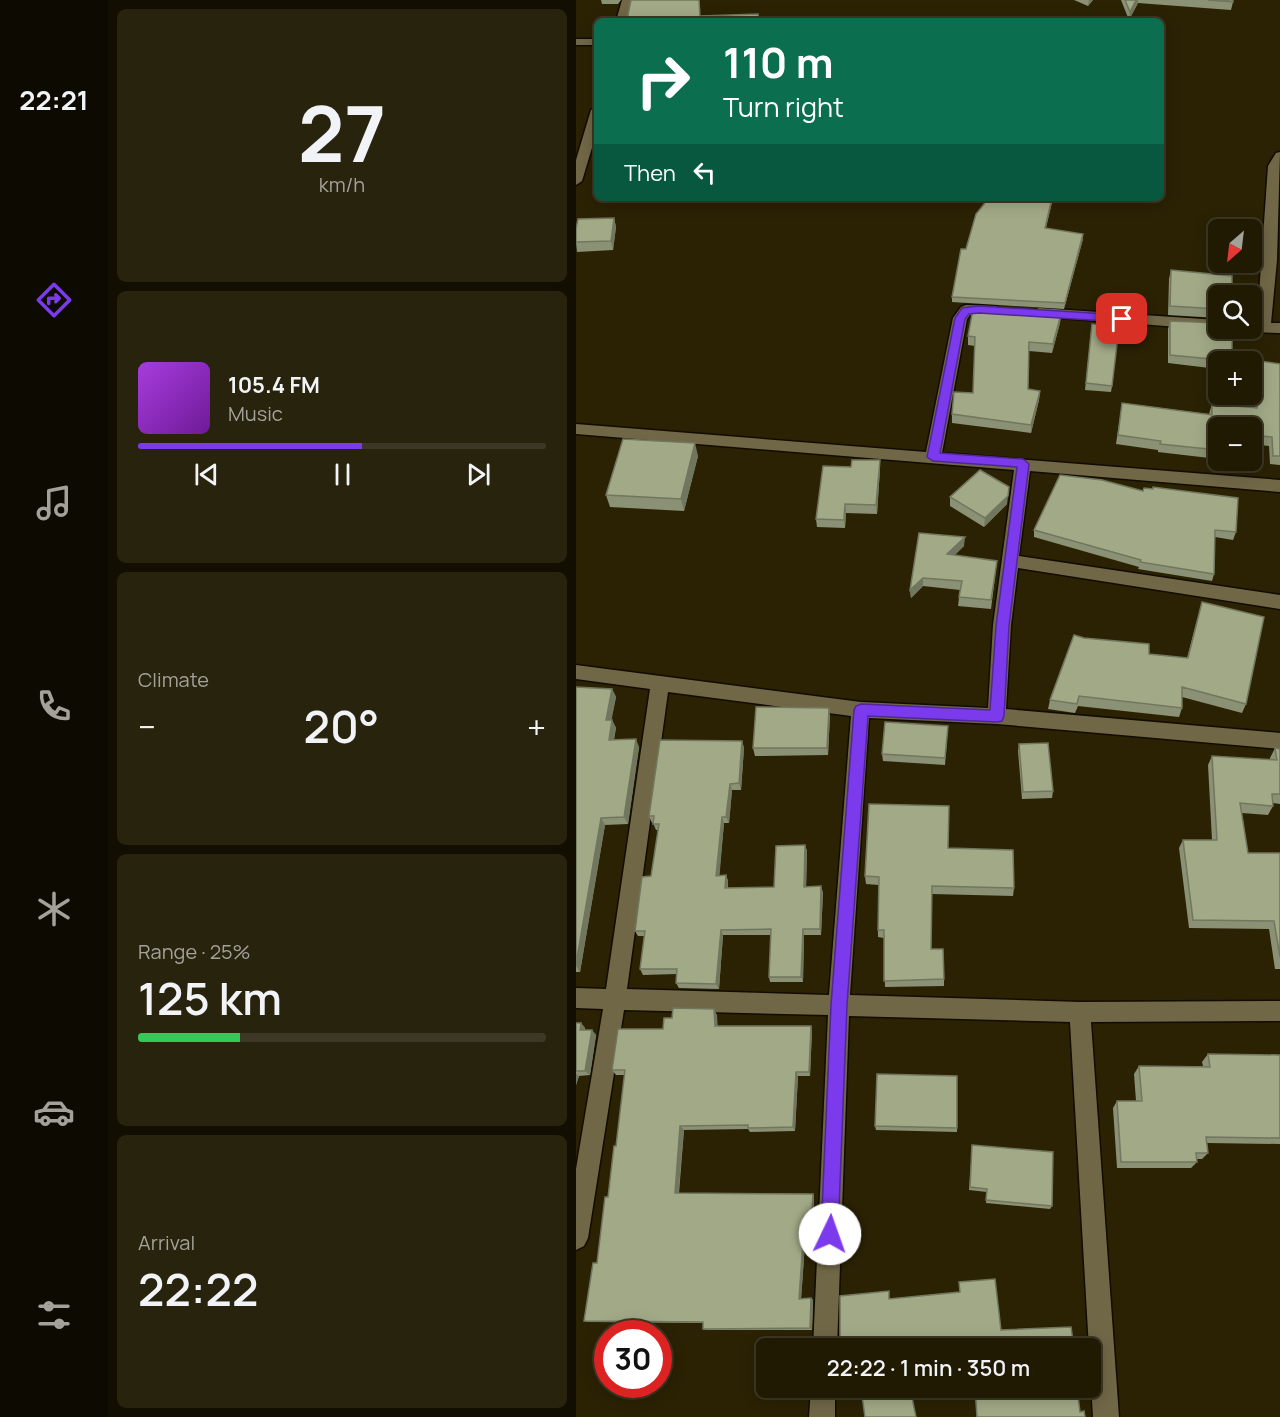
<!DOCTYPE html>
<html lang="en">
<head>
<meta charset="utf-8">
<style>
	:root { --surface:#201a03; --page:#28230d; --text:#f1f3f6; --muted:#a2a19a; --line:#3d3825; --accent:#7c3aed }
	body { margin:0; font-family:Manrope,sans-serif; background:var(--page); color:var(--text); height:100vh; display:flex; flex-direction:column; font-size:22px; white-space:nowrap }
	* { box-sizing:border-box; margin:0 }
	p { font-size:20px; color:var(--muted) }
	.icon { flex:none; width:33px; height:33px; fill:none; stroke:currentColor; stroke-width:2; stroke-linecap:round; stroke-linejoin:round }
	.map { position:relative; flex:1; overflow:hidden }
	.drawer { display:flex; flex-direction:column; gap:9px; padding:9px; background:#120e02; width:468px }
	.drawer>* { flex:none }
	.banner { position:absolute; left:18px; top:18px; width:570px; height:183px; border-radius:9px; box-shadow:0 3px 15px #0003,0 0 0 2px var(--line); background:#0b6e4f; color:#fff; overflow:hidden }
	.needle { width:39px; rotate:208deg }
	.buttons { position:absolute; left:632px; top:219px; display:grid; gap:12px }
	.buttons a { display:grid; place-items:center; width:54px; height:54px; border-radius:9px; background:var(--surface); box-shadow:0 3px 15px #0003,0 0 0 2px var(--line); font-size:30px }
	.speed { position:absolute; left:18px; top:1320px; display:flex; gap:12px; font-size:30px; font-weight:700; text-align:center }
	.speed>* { display:grid; place-content:center; width:78px; height:78px; border-radius:50%; background:var(--surface); box-shadow:0 3px 15px #0003,0 0 0 2px var(--line); line-height:1 }
	.speed .limit { border:9px solid #d22; background:#fff; color:#111 }
	.pin { position:absolute; display:grid; place-items:center; width:51px; height:51px; color:#fff; margin:-26px; border-radius:12px; box-shadow:0 3px 9px #0006 }
	.me { position:absolute; width:66px; margin:-33px; rotate:3deg; stroke-linejoin:round; filter:drop-shadow(0 0 4px #0008) }
	.turn { display:flex; align-items:center; gap:21px; height:126px; padding:0 30px; font-size:27px }
	.turn .icon { width:78px; height:78px; stroke-width:2.5 }
	.turn b { display:block; font-size:42px; line-height:51px }
	.then { display:flex; align-items:center; height:57px; padding:0 30px; background:#0003; gap:12px; font-size:22px }
	.big { font-size:45px; font-weight:600; line-height:1.1 }
	.drawer .widget { flex:1; display:flex; flex-direction:column; justify-content:center; gap:9px; min-width:0; padding:0 21px; border-radius:9px; background:var(--page) }
	.drawer .dial { align-items:center; gap:0 }
	.dial b { font-size:78px; line-height:1 }
	.song { display:flex; align-items:center; gap:18px }
	.cover { width:72px; height:72px; border-radius:9px; background:linear-gradient(135deg,hsl(280 70% 55%),hsl(280 70% 35%)) }
	.played { height:6px; border-radius:3px; background:linear-gradient(90deg,var(--accent) 55%,var(--line) 55%) }
	.keys { display:flex; justify-content:space-around; direction:ltr }
	.heat { display:flex; justify-content:space-between; align-items:center; font-size:33px; direction:ltr }
	.charge { height:9px; border-radius:4px; background:linear-gradient(90deg,#34c759 25%,var(--line) 0) }
	.trip { position:absolute; left:180px; top:1338px; width:345px; height:60px; border-radius:9px; background:var(--surface); box-shadow:0 3px 15px #0003,0 0 0 2px var(--line); font-weight:600; line-height:60px; text-align:center }
	main { display:flex; flex:1; min-height:0 }
	.tabs { display:flex; flex-direction:column; width:108px; justify-content:space-around; align-items:center; background:#0d0a01; color:var(--muted) }
	.tabs .icon { width:42px; height:42px }
	.tabs .current { color:var(--accent) }
	.tabs b { font-size:27px; color:var(--text) }
	.map>svg:first-child { display:block }
	.lines { fill:none; stroke-linecap:round; stroke-linejoin:round }
	.street-casing { stroke:#120c00; stroke-width:3 }
	.street { fill:#706747; fill-rule:evenodd }
	.wall { fill:#8b9174 }
	.shaded-wall { fill:#71765e }
	.building { fill:#a2a987; stroke:#71765e; stroke-width:1.5 }
	.route { fill:#7c3aed; stroke:#51269a; stroke-width:1.5 }
</style>
</head>
<body>
<main>
<nav class="tabs">
<b>22:21</b>
<svg class="icon current" aria-label="directions" viewBox="0 0 24 24"><path d="M12 3l9 9-9 9-9-9zM9 14v-3h6M13 9l2 2-2 2"/></svg>
<svg class="icon" aria-label="music" viewBox="0 0 24 24"><path d="M9 18V5l10-2v13"/><circle cx="6" cy="18" r="3"/><circle cx="16" cy="16" r="3"/></svg>
<svg class="icon" aria-label="phone" viewBox="0 0 24 24"><path d="M5 4h4l2 5-3 2q2 4 5 5l2-3 5 2v4C11 20 4 13 5 4z"/></svg>
<svg class="icon" aria-label="climate" viewBox="0 0 24 24"><path d="M12 3v18M4 7l16 10M4 17L20 7"/></svg>
<svg class="icon" aria-label="car" viewBox="0 0 24 24"><path d="M5 17H2v-5l4-1 3-4h7l3 4 3 1v5h-3M9 17h6M6 11h13"/><circle cx="7" cy="17" r="2"/><circle cx="17" cy="17" r="2"/></svg>
<svg class="icon" aria-label="filters" viewBox="0 0 24 24"><path d="M4 7h16M4 17h16"/><circle cx="9" cy="7" r="2"/><circle cx="15" cy="17" r="2"/></svg>
</nav>
<section class="drawer">
<div class="widget dial"><b>27</b><p>km/h</p></div>
<div class="widget">
<div class="song"><i class="cover"></i><div><b>105.4 FM</b><p>Music</p></div></div>
<div class="played"></div>
<div class="keys"><svg class="icon" aria-label="previous" viewBox="0 0 24 24"><path d="M18 5L8 12l10 7zM5 5v14"/></svg><svg class="icon" aria-label="pause" viewBox="0 0 24 24"><path d="M8 5v14M16 5v14"/></svg><svg class="icon" aria-label="next" viewBox="0 0 24 24"><path d="M6 5l10 7-10 7zM19 5v14"/></svg></div>
</div>
<div class="widget"><p>Climate</p>
<div class="heat"><a>−</a><b class="big">20°</b><a>+</a></div>
</div>
<div class="widget"><p>Range · 25%</p><b class="big">125 km</b><div class="charge"></div></div>
<div class="widget"><p>Arrival</p><b class="big">22:22</b></div>
</section>
<div class="map">
<svg width="704" height="1417" viewBox="0 0 704 1417">
	<rect width="100%" height="100%" fill="#2b2204"/>
	<g class="lines">
		<g class="street-casing">
			<path id="street" d="M 46,0 L 56,0 L 52,21 L 40,21 Z
				M 0,39 L 21,39 L 21,45 L 0,45 Z
				M 21,106 L 21,131 L 6,181 L 0,185 L 0,160 L 15,110 Z
				M 704,152 L 701,260 L 695,323 L 704,323 L 704,333 L 675,332 L 669,328 L 675,328 L 675,322 L 681,322 L 692,166 L 700,153 Z
				M 390,305 L 420,306 L 427,311 L 420,316 L 394,315 L 391,319 L 366,453 L 704,480 L 704,492 L 454,471 L 443,556 L 704,595 L 704,609 L 442,568 L 435,625 L 430,709 L 704,733 L 704,749 L 421,724 L 293,718 L 274,995 L 504,1002 L 704,1001 L 704,1021 L 515,1022 L 543,1417 L 517,1417 L 494,1022 L 273,1016 L 261,1348 L 237,1348 L 252,1015 L 48,1010 L 12,1238 L 8,1246 L 0,1250 L 0,1169 L 27,1009 L 0,1008 L 0,988 L 30,989 L 74,689 L 0,679 L 0,665 L 285,702 L 412,708 L 417,625 L 438,470 L 0,434 L 0,424 L 350,452 L 377,318 L 385,307 ZM 92,692 L 275,716 L 253,995 L 51,989 Z
				M 463,308 L 642,320 L 642,328 L 647,328 L 642,330 L 458,316 L 456,313 L 458,310 Z
				M 235,1388 L 259,1388 L 259,1417 L 233,1417 Z"/>
		</g>
		<use href="#street" class="street"/>
	</g>
	<path class="wall" d="M 25,0 L 45,0 L 42,4 L 26,4 Z
		M 498,0 L 517,0 L 512,6 Z
		M 545,0 L 657,0 L 657,2 L 655,10 L 562,3 L 553,20 Z
		M 477,198 L 470,228 L 507,239 L 488,309 L 376,302 L 376,297 L 390,249 Z
		M 38,218 L 40,227 L 37,250 L 1,252 L 0,242 Z
		M 595,270 L 642,296 L 642,318 L 592,315 L 593,279 Z
		M 485,314 L 484,323 L 476,353 L 453,351 L 452,389 L 464,391 L 463,400 L 455,433 L 376,423 L 376,414 L 397,393 L 399,346 L 392,345 L 392,336 Z
		M 594,321 L 656,362 L 642,362 L 642,369 L 592,363 L 592,329 Z
		M 515,331 L 536,386 L 535,392 L 509,390 Z
		M 684,361 L 704,364 L 704,465 L 694,464 L 693,446 L 675,444 L 675,428 L 642,428 L 642,459 L 582,452 L 582,450 L 540,444 L 546,403 L 633,414 L 636,404 L 679,408 L 681,370 Z
		M 122,456 L 108,511 L 34,507 L 30,495 Z
		M 304,469 L 301,514 L 270,513 L 269,528 L 241,527 L 240,519 Z
		M 484,475 L 660,532 L 657,540 L 639,537 L 638,574 L 636,581 L 562,569 L 563,567 L 458,537 L 458,530 Z
		M 374,497 L 431,504 L 408,527 L 374,506 Z
		M 343,533 L 388,546 L 378,555 L 421,561 L 415,609 L 382,606 L 384,590 L 347,586 L 335,598 L 334,590 Z
		M 626,602 L 670,704 L 666,713 L 606,697 L 606,708 L 603,717 L 502,706 L 499,713 L 472,709 L 474,700 L 573,654 L 611,658 Z
		M 0,687 L 36,689 L 40,697 L 35,720 L 36,720 L 40,728 L 38,740 L 63,747 L 52,824 L 29,825 L 4,972 L 0,972 Z
		M 254,715 L 252,755 L 179,756 L 177,748 Z
		M 372,726 L 369,765 L 307,761 L 306,754 Z
		M 166,741 L 168,748 L 165,790 L 156,790 L 153,823 L 148,823 L 143,876 L 150,875 L 152,881 L 152,888 L 198,887 L 229,845 L 231,851 L 230,887 L 247,892 L 245,935 L 228,935 L 227,982 L 194,982 L 193,977 L 195,935 L 147,935 L 143,989 L 103,988 L 100,983 L 101,974 L 67,975 L 64,969 L 68,936 L 62,936 L 59,931 L 75,876 L 82,830 L 80,830 L 77,823 L 76,823 L 73,816 Z
		M 443,744 L 477,791 L 476,798 L 446,799 L 442,751 Z
		M 699,748 L 704,749 L 704,804 L 697,803 L 697,806 L 692,815 L 666,813 L 672,853 L 704,853 L 704,969 L 699,969 L 693,929 L 613,928 L 603,848 L 607,840 L 636,840 L 632,765 L 636,756 L 694,760 L 694,758 Z
		M 372,848 L 438,888 L 437,896 L 356,894 L 355,949 L 368,979 L 368,986 L 309,987 L 308,938 L 302,937 L 302,930 L 303,885 L 290,884 L 289,876 Z
		M 141,1015 L 141,1026 L 235,1026 L 236,1031 L 234,1076 L 222,1076 L 219,1131 L 174,1132 L 172,1129 L 108,1130 L 103,1193 L 237,1194 L 238,1197 L 236,1243 L 229,1243 L 225,1299 L 235,1298 L 237,1300 L 236,1330 L 130,1330 L 127,1329 L 127,1323 L 13,1322 L 8,1321 L 21,1263 L 40,1146 L 49,1075 L 40,1075 L 36,1070 L 87,1029 Z
		M 0,1023 L 5,1023 L 9,1028 L 9,1030 L 16,1030 L 20,1035 L 14,1075 L 3,1076 L 0,1085 Z
		M 632,1054 L 704,1055 L 704,1144 L 631,1143 L 632,1153 L 626,1159 L 621,1159 L 621,1162 L 615,1168 L 541,1168 L 537,1108 L 541,1101 L 560,1101 L 558,1074 L 563,1066 L 627,1066 L 626,1062 Z
		M 299,1126 L 381,1128 L 381,1132 L 300,1130 Z
		M 396,1149 L 476,1206 L 474,1209 L 410,1203 L 411,1192 L 393,1190 Z
		M 383,1282 L 425,1330 L 498,1348 L 279,1348 L 279,1346 L 265,1347 L 264,1346 L 313,1293 L 313,1299 L 384,1292 Z"/>
	<path class="shaded-wall" d="M 513,0 L 517,0 L 512,6 Z
		M 560,0 L 562,0 L 562,3 L 553,20 L 554,12 Z
		M 476,198 L 477,198 L 468,233 L 469,228 Z
		M 38,218 L 40,227 L 37,250 L 35,241 Z
		M 507,234 L 507,239 L 488,309 L 489,303 Z
		M 485,314 L 484,323 L 476,353 L 477,344 Z
		M 464,391 L 463,400 L 455,433 L 455,425 Z
		M 119,443 L 122,456 L 108,511 L 105,499 Z
		M 304,460 L 304,469 L 301,514 L 300,505 Z
		M 433,487 L 431,504 L 408,527 L 409,518 Z
		M 269,504 L 270,513 L 269,528 L 268,520 Z
		M 389,537 L 388,546 L 371,563 L 371,554 Z
		M 347,578 L 347,586 L 335,598 L 334,590 Z
		M 36,689 L 40,697 L 34,728 L 30,720 Z
		M 253,708 L 254,715 L 252,755 L 251,748 Z
		M 36,720 L 40,728 L 36,748 L 33,740 Z
		M 60,739 L 63,747 L 52,824 L 48,817 Z
		M 166,741 L 168,748 L 165,790 L 163,783 Z
		M 154,784 L 156,790 L 153,823 L 150,817 Z
		M 146,817 L 148,823 L 143,882 L 140,876 Z
		M 25,818 L 29,825 L 4,972 L 0,966 L 0,964 Z
		M 229,845 L 231,851 L 230,893 L 228,887 Z
		M 150,875 L 152,881 L 151,894 L 149,888 Z
		M 245,886 L 247,892 L 245,935 L 244,929 Z
		M 227,929 L 228,935 L 227,982 L 225,977 Z
		M 145,930 L 147,935 L 143,989 L 140,984 Z
		M 138,1009 L 141,1015 L 142,1031 L 139,1026 Z
		M 5,1023 L 9,1028 L 8,1035 L 4,1030 Z
		M 235,1026 L 236,1031 L 234,1076 L 233,1072 Z
		M 16,1030 L 20,1035 L 14,1075 L 9,1071 Z
		M 220,1072 L 222,1076 L 219,1131 L 217,1127 Z
		M 0,1073 L 3,1076 L 0,1085 Z
		M 104,1126 L 108,1130 L 102,1197 L 99,1193 Z
		M 237,1194 L 238,1197 L 236,1243 L 234,1241 Z
		M 227,1241 L 229,1243 L 225,1301 L 223,1299 Z
		M 235,1298 L 237,1300 L 236,1330 L 234,1328 Z"/>
	<path class="building" d="M 55,0 L 123,0 L 124,16 L 182,14 L 183,21 L 52,21 L 52,14 Z
		M 549,0 L 560,0 L 554,12 Z
		M 632,0 L 657,0 L 657,2 Z
		M 413,198 L 476,198 L 469,228 L 507,234 L 489,303 L 376,297 L 385,249 L 390,249 L 400,214 Z
		M 38,218 L 35,241 L 0,242 L 0,229 L 2,219 Z
		M 595,270 L 656,276 L 656,296 L 642,296 L 642,309 L 594,306 Z
		M 397,309 L 485,314 L 477,344 L 453,342 L 452,389 L 464,391 L 455,425 L 376,414 L 378,392 L 397,393 L 399,337 L 392,336 Z
		M 594,321 L 642,323 L 642,328 L 656,328 L 656,361 L 594,355 Z
		M 516,324 L 543,327 L 536,386 L 510,383 Z
		M 684,361 L 704,364 L 704,456 L 697,456 L 696,437 L 675,435 L 675,428 L 642,428 L 642,450 L 584,444 L 585,441 L 542,435 L 546,403 L 636,415 L 636,404 L 681,408 Z
		M 47,439 L 119,443 L 105,499 L 30,495 Z
		M 276,460 L 304,460 L 300,505 L 269,504 L 268,520 L 240,519 L 247,466 L 275,467 Z
		M 404,470 L 433,487 L 432,496 L 409,518 L 374,497 Z
		M 484,475 L 526,480 L 567,491 L 568,488 L 577,489 L 577,487 L 662,498 L 660,532 L 639,530 L 638,574 L 564,562 L 565,560 L 458,530 Z
		M 343,533 L 389,537 L 371,554 L 421,561 L 415,600 L 383,597 L 386,581 L 347,578 L 334,590 Z
		M 626,602 L 688,617 L 670,704 L 606,687 L 606,708 L 503,696 L 501,704 L 474,700 L 498,635 L 508,638 L 573,644 L 573,654 L 612,658 Z
		M 0,687 L 36,689 L 30,720 L 36,720 L 33,740 L 60,739 L 48,817 L 25,818 L 0,964 Z
		M 180,707 L 253,708 L 251,748 L 177,748 Z
		M 309,722 L 372,726 L 369,758 L 306,754 Z
		M 84,740 L 166,741 L 163,783 L 154,784 L 150,817 L 146,817 L 140,876 L 150,875 L 149,888 L 198,887 L 200,846 L 229,845 L 228,887 L 245,886 L 244,929 L 227,929 L 225,977 L 193,977 L 195,929 L 145,930 L 140,984 L 100,983 L 101,969 L 64,969 L 69,931 L 59,931 L 66,877 L 75,876 L 83,824 L 77,824 L 78,816 L 73,816 Z
		M 472,743 L 477,791 L 447,792 L 443,744 Z
		M 699,748 L 704,749 L 704,794 L 696,794 L 697,806 L 664,803 L 672,853 L 704,853 L 704,957 L 698,921 L 617,920 L 607,840 L 641,840 L 636,756 L 701,760 Z
		M 293,804 L 373,806 L 372,848 L 437,850 L 438,888 L 356,886 L 355,949 L 367,949 L 368,979 L 308,981 L 308,930 L 302,930 L 303,877 L 289,876 Z
		M 97,1008 L 138,1009 L 139,1026 L 235,1026 L 233,1072 L 220,1072 L 217,1127 L 172,1128 L 172,1125 L 104,1126 L 99,1193 L 237,1194 L 234,1241 L 227,1241 L 223,1299 L 235,1298 L 234,1328 L 127,1329 L 127,1322 L 8,1321 L 17,1263 L 21,1263 L 29,1197 L 32,1197 L 38,1146 L 40,1146 L 49,1070 L 36,1070 L 42,1029 L 87,1029 L 88,1018 L 96,1018 Z
		M 0,1023 L 5,1023 L 4,1030 L 16,1030 L 9,1071 L 0,1071 Z
		M 632,1054 L 704,1055 L 704,1138 L 630,1137 L 632,1153 L 620,1153 L 621,1162 L 545,1162 L 541,1101 L 566,1101 L 563,1066 L 634,1067 Z
		M 301,1074 L 381,1076 L 381,1128 L 299,1126 Z
		M 396,1145 L 477,1152 L 476,1206 L 410,1200 L 411,1189 L 394,1187 Z
		M 419,1279 L 425,1330 L 495,1327 L 498,1348 L 397,1348 L 397,1347 L 385,1348 L 279,1348 L 279,1344 L 264,1346 L 264,1296 L 313,1291 L 313,1299 L 384,1292 L 383,1282 Z
		M 285,1388 L 334,1388 L 340,1417 L 289,1417 Z
		M 399,1388 L 501,1388 L 504,1412 L 508,1411 L 509,1417 L 401,1417 Z"/>
	<path class="route" d="M 403,306 L 546,315 L 552,319 L 546,322 L 403,313 L 393,314 L 389,319 L 364,453 L 447,459 L 453,464 L 433,626 L 428,716 L 426,721 L 421,722 L 292,716 L 271,1005 L 262,1234 L 260,1240 L 254,1243 L 247,1240 L 245,1234 L 255,1005 L 278,710 L 280,706 L 285,704 L 414,710 L 420,626 L 441,467 L 357,461 L 351,457 L 379,318 L 386,308 Z"/>
</svg>
<div class="buttons">
<a><svg class="needle" viewBox="-14 -14 28 28"><path d="M0-13l5 13h-10z" fill="#e53935"/><path d="M0 13l5-13h-10z" fill="#a2a19a"/></svg></a>
<a><svg class="icon" aria-label="search" viewBox="0 0 24 24"><circle cx="10" cy="10" r="6"/><path d="M15 15l6 6"/></svg></a>
<a>+</a>
<a>−</a>
</div>
<div class="speed"><div class="limit">30</div></div>
<div class="pin" style="left:546px;top:319px;background:#d93025"><svg class="icon" aria-label="arrive" viewBox="0 0 24 24"><path d="M6 21V4h12l-3 4 3 4H6"/></svg></div>
<svg class="me" style="left:254px;top:1234px" viewBox="-20 -20 40 40"><circle r="19" fill="#fff"/><path d="M0-13L10 11 0 6-10 11z" fill="#7c3aed"/></svg>
<div class="trip">22:22 · 1 min · 350 m</div>
<div class="banner">
<div class="turn"><svg class="icon" aria-label="right" viewBox="0 0 24 24"><path d="M7 20v-9h11M14 6l5 5-5 5"/></svg><div><b>110 m</b>Turn right</div></div>
<div class="then">Then<svg class="icon" aria-label="left" viewBox="0 0 24 24"><path d="M17 20v-9H6M10 6l-5 5 5 5"/></svg></div>
</div>
</div>
</main>
</body>
</html>
